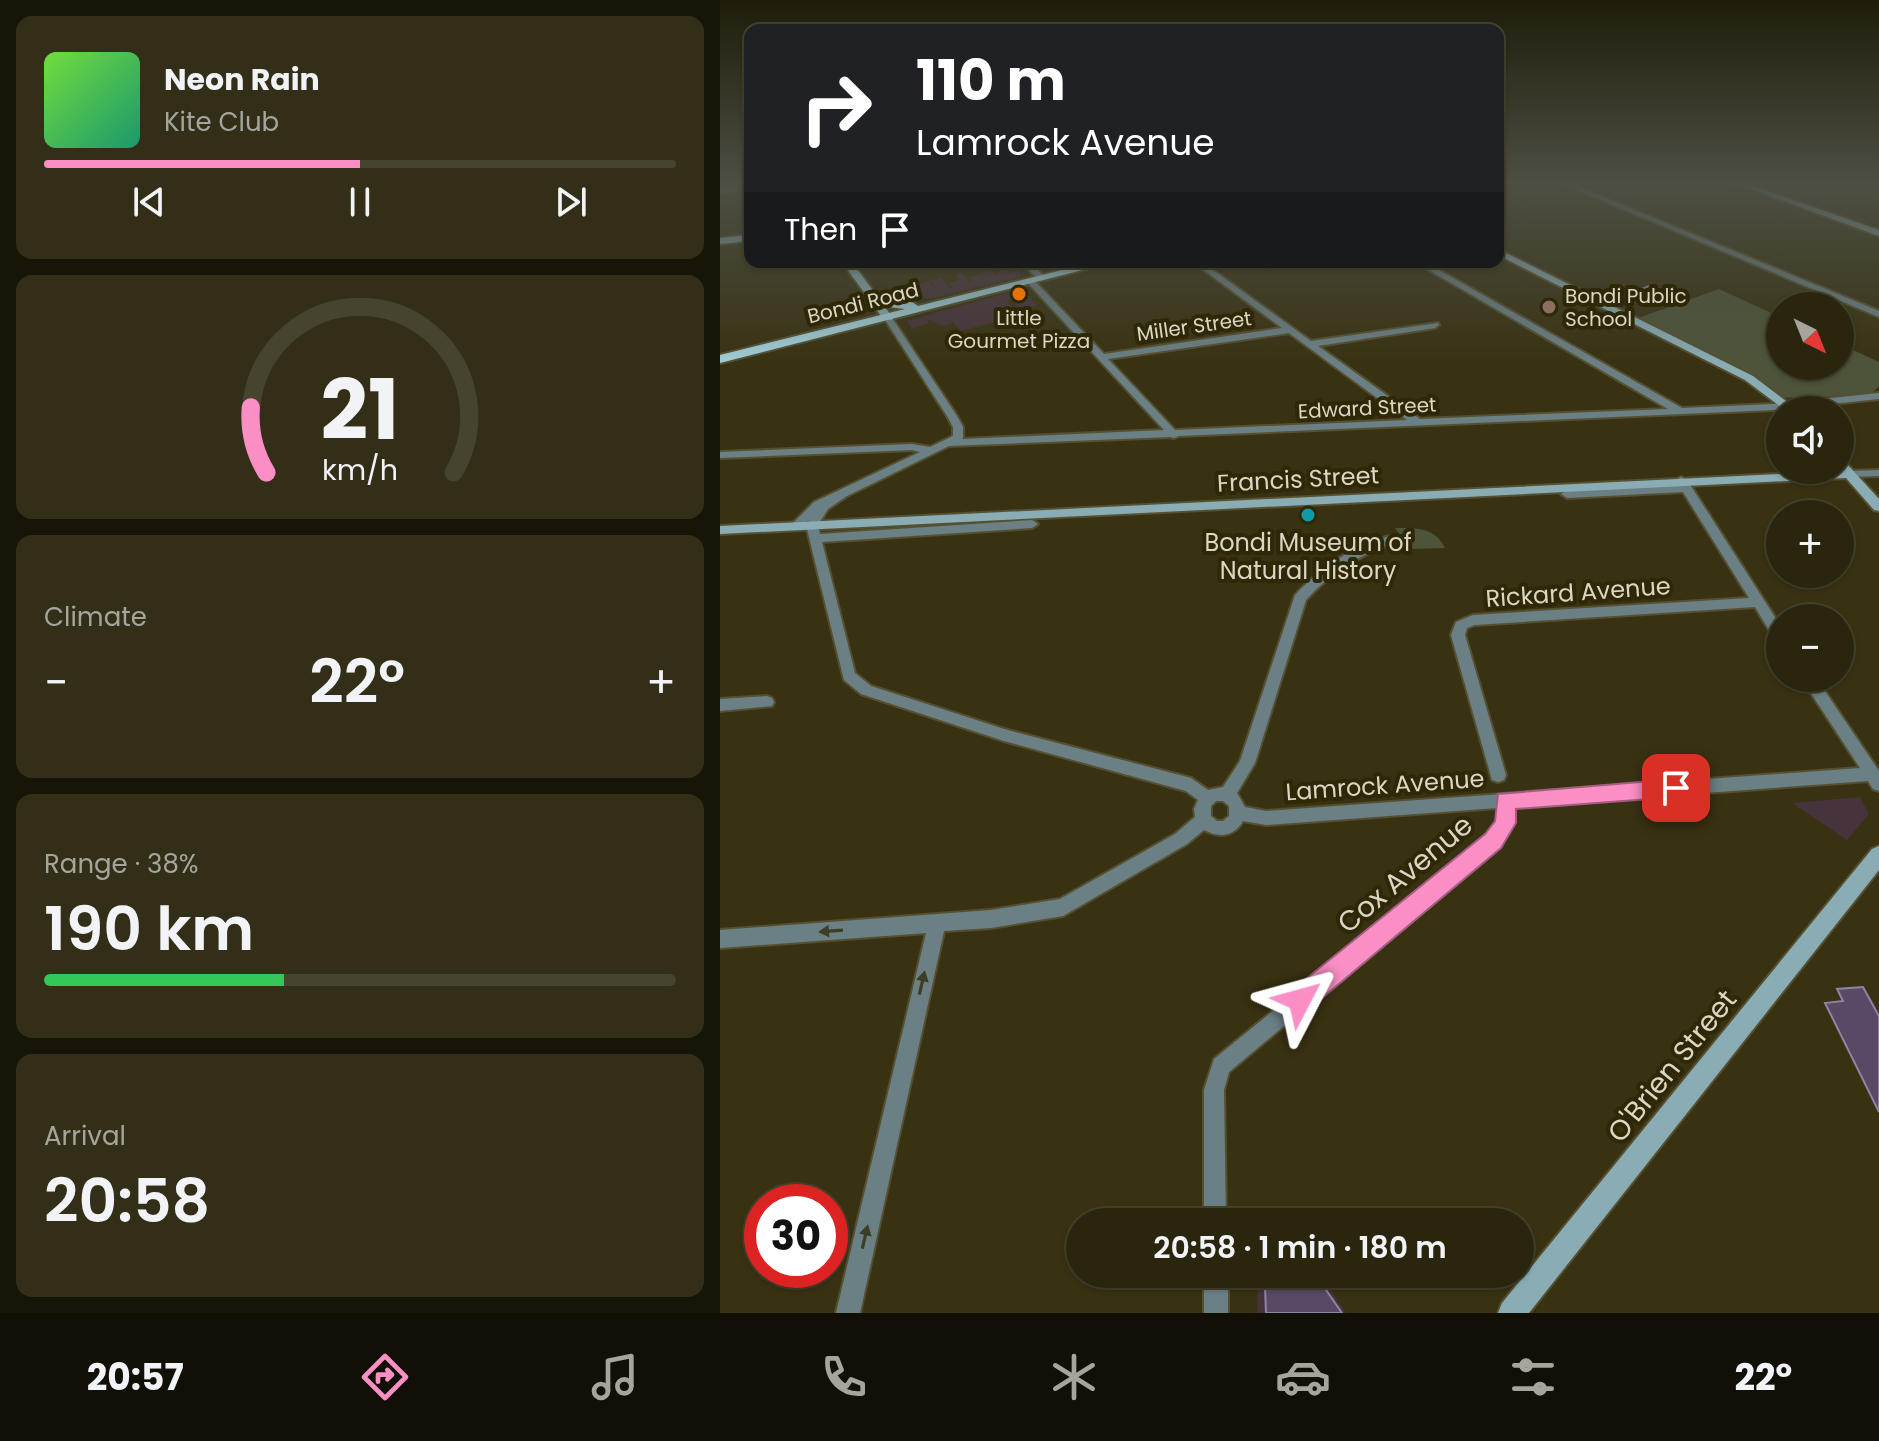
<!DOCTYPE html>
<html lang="en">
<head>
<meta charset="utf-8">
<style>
	:root { --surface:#2a260e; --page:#322e17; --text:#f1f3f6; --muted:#a5a59e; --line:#46432e; --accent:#fb8fc5 }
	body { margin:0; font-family:Poppins,sans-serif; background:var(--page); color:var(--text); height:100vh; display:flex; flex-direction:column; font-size:30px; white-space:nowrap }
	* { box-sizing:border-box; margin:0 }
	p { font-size:26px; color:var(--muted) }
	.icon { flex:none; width:44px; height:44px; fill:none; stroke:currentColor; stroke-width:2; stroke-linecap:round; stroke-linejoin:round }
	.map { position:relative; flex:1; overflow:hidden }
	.side { display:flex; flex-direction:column; gap:16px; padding:16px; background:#171508; width:720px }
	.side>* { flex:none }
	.top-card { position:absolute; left:24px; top:24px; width:760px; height:244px; border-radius:16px; box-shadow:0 2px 6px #0004,0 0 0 2px var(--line); background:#202124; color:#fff; overflow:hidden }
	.needle { width:52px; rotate:137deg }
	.fabs { position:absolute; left:1046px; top:292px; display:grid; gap:16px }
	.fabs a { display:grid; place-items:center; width:88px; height:88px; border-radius:50%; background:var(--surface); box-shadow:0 2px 6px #0004,0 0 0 2px var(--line); font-size:40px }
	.speed { position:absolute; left:24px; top:1184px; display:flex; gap:16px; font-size:40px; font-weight:700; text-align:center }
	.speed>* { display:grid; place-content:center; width:104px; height:104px; border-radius:50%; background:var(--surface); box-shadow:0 2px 6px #0004,0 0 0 2px var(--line); line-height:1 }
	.speed .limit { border:12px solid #d22; background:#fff; color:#111 }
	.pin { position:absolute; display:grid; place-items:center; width:68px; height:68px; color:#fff; margin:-34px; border-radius:16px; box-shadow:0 4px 12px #0006 }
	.me { position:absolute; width:88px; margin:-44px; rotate:51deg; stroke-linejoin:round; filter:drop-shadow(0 0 6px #0008) }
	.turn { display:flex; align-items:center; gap:28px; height:168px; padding:0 40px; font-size:36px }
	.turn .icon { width:104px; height:104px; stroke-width:2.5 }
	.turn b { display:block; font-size:56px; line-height:68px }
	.then { display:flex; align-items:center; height:76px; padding:0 40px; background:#0003; gap:16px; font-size:30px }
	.big { font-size:60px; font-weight:600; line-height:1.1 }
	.side .card { flex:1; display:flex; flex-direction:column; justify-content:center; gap:12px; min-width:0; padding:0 28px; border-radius:16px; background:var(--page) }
	.side .dial { align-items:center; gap:0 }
	.dial svg { height:208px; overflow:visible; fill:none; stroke:var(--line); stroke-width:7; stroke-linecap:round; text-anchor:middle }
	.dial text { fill:var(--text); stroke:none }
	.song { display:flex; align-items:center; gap:24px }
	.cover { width:96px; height:96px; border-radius:12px; background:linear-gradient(135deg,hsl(100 70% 55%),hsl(160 70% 35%)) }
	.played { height:8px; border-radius:4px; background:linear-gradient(90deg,var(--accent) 50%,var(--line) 50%) }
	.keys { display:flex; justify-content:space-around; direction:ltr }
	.heat { display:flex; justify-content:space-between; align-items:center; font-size:44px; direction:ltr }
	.charge { height:12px; border-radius:6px; background:linear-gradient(90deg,#34c759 38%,var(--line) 0) }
	.trip { position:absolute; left:346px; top:1208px; width:468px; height:80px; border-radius:40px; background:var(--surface); box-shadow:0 2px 6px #0004,0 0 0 2px var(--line); font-weight:600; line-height:80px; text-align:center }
	.tabs { display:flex; height:128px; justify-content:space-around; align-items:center; background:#110f06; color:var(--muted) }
	.tabs .icon { width:56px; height:56px }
	.tabs .active { color:var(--accent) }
	.tabs b { font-size:36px; color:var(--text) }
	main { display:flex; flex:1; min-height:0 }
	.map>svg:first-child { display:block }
	.commercial { fill:#46333b }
	.green { fill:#4e5439 }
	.building { fill:#564a66; stroke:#9183a2; stroke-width:2 }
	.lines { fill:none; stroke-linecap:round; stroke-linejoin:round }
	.street-casing { stroke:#555032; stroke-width:4 }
	.secondary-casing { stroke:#555032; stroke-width:4 }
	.primary-casing { stroke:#555032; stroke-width:4 }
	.street { fill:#6b8085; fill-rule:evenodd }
	.secondary { fill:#8aadb5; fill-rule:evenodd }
	.primary { fill:#a1cfda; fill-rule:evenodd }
	.oneway { fill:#3d3e26 }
	.route { fill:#fb8fc5; stroke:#a35d80; stroke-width:2 }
	.food-dot { fill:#e8710a; stroke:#2e2807; stroke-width:3 }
	.education-dot { fill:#8d6e63; stroke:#2e2807; stroke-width:3 }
	.culture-dot { fill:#0f9aa8; stroke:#2e2807; stroke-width:3 }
	.labels { text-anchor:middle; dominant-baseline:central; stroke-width:8; stroke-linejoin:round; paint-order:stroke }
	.far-poi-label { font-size:20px; fill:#dad7c5; stroke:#2e2807; text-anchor:start }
	.far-street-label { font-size:20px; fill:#dad7c5; stroke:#2e2807 }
	.street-label { font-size:24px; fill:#dad7c5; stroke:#2e2807 }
	.poi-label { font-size:24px; fill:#dad7c5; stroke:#2e2807 }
	.near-street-label { font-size:28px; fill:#dad7c5; stroke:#2e2807 }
</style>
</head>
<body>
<main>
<section class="side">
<div class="card">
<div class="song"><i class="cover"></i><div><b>Neon Rain</b><p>Kite Club</p></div></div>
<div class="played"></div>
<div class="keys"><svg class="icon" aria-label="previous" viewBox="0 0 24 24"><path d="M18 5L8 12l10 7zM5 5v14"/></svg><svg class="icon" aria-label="pause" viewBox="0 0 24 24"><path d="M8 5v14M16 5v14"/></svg><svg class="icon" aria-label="next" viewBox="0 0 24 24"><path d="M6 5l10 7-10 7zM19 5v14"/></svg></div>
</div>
<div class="card dial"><svg viewBox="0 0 100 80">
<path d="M14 69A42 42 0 1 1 86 69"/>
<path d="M14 69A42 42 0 0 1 8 44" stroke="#fb8fc5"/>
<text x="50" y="56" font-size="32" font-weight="700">21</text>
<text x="50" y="72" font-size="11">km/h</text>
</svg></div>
<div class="card"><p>Climate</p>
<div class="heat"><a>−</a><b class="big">22°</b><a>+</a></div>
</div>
<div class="card"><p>Range · 38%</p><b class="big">190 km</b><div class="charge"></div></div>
<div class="card"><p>Arrival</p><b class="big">20:58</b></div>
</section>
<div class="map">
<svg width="1159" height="1313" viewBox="0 0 1159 1313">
	<rect width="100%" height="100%" fill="#383212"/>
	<path class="commercial" d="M 287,269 L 289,273 L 297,270 L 303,276 L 214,298 L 191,299 L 182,290 L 193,284 L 202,293 L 197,285 L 209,281 L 218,292 L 211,281 L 221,278 L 230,289 L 233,288 L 228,283 L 240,280 L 236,274 L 242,273 L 250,282 L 253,281 L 249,277 L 259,275 L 264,278 L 262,274 L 265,271 L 271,270 L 277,276 L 277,272 Z
		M 302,289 L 317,305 L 300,310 L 291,299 L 287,300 L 294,310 L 279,314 L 283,320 L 240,331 L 231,319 L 232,323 L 223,326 L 207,319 L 209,323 L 192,329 L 187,321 Z
		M 1140,797 L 1149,814 L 1127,840 L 1072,803 Z
		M 538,1274 L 600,1274 L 626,1313 L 537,1313 Z"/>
	<path class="green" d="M 999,289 L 1060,317 L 1060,366 L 1120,366 L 1120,344 L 1159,362 L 1159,386 L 1153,392 L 1135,395 L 1059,398 L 918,324 L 921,317 Z
		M 675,528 C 696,528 715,527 725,548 L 690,549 Z"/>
	<path class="building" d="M 929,286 L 933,286 L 953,296 L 936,303 L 914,292 Z
		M 1143,987 L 1159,1016 L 1159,1112 L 1105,1003 L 1123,1001 L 1117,989 Z
		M 556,1274 L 595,1274 L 622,1313 L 546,1313 L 545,1286 Z"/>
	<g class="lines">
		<g class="street-casing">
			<path id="street" d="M 30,183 L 30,186 L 0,194 L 0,190 Z
				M 841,183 L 849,183 L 1159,311 L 1159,317 Z
				M 301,262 L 310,262 L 326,278 L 319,280 Z
				M 473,262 L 482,262 L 591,341 L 718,323 L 719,325 L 715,328 L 598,346 L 700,419 L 948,409 L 695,262 L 705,262 L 962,408 L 1053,404 L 1159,393 L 1159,399 L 1053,410 L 459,436 L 454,438 L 450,437 L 229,446 L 127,496 L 108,509 L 98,525 L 100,534 L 312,520 L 318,524 L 312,528 L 102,542 L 135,673 L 151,686 L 284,729 L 471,778 L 488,790 L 503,787 L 520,761 L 575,595 C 601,567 632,547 669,536 L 673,537 L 675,540 L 673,543 C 639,555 610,573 586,600 L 535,763 L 517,793 L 525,807 L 546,811 L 1140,768 L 1081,678 L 1096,678 L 1159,771 L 1159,791 L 1153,789 L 1148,781 L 793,807 L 794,823 L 779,846 L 509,1072 L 504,1090 L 506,1222 L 484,1222 L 484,1090 L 494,1059 L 767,836 L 778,821 L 777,808 L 546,825 L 523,821 C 514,837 499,838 484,830 L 467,844 L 343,916 L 271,928 L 224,931 L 140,1313 L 116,1313 L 206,933 L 0,948 L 0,930 L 271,910 L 340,899 L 455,834 L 475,817 L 474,809 L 478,800 L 466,791 L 284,741 L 141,694 L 124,680 L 86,525 L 89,520 L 77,529 L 71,525 L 94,502 L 200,452 L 192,450 L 0,458 L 0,452 L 192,444 L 210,447 L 233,436 L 233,427 L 227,416 L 164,318 L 168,315 L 172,318 L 237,416 L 243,427 L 243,439 L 444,430 L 306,281 L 313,279 L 384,354 L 562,328 ZM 569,333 L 687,420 L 455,430 L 388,359 ZM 496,801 L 503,801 L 509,806 L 509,816 L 503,821 L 497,821 L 491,816 L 491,806 Z
				M 628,262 L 652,262 L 637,267 Z
				M 1159,470 L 1159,476 L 1129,477 L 1123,474 L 1129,471 Z
				M 961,477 L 967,480 L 1060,625 L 1060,641 L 1055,640 L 1035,607 L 755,625 L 747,628 L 745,635 L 786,775 L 784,780 L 778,782 L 772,780 L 731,635 L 736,622 L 753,615 L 1029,598 L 963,492 L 847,498 L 841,494 L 847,490 L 958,485 L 955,480 Z
				M 47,696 L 52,698 L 54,702 L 52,706 L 0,711 L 0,699 Z
				M 484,1274 L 508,1274 L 508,1313 L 484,1313 Z"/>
		</g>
		<g class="secondary-casing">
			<path id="secondary" d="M 1014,183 L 1024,183 L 1159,230 L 1159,236 Z
				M 30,235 L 30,241 L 0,244 L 0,238 Z
				M 778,249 L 1033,376 L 1078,410 L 1065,410 L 1025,380 L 778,255 Z
				M 122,262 L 132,262 L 173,318 L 172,320 L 164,320 Z
				M 1120,464 L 1127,464 L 1159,499 L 1159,511 L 1154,510 L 1126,478 L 0,534 L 0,526 L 1119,471 Z
				M 1159,846 L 1159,870 L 809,1313 L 778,1313 L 782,1303 L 1152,849 Z"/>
		</g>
		<g class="primary-casing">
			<path id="primary" d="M 374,262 L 394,262 L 0,363 L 0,355 L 185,309 L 152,305 L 152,299 L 192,302 L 198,306 Z"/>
		</g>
		<use href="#street" class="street"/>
		<use href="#secondary" class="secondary"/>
		<use href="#primary" class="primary"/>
	</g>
	<defs><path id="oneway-solid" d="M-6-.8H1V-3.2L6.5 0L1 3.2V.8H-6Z" transform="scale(2)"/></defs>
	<g class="oneway">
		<use href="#oneway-solid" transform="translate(111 931) rotate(176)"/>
		<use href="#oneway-solid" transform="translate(202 983) rotate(-77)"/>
		<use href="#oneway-solid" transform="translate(145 1237) rotate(-77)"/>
	</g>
	<linearGradient id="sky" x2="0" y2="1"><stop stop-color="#1f1c0a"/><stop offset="0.5" stop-color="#4d4f44"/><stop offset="1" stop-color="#4d4f44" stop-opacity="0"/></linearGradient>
	<rect width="1159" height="366" fill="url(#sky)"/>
	<path class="route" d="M 956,779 L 963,782 L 966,788 L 963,795 L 956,797 L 796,809 L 796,823 L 781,848 L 589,1009 L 580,1012 L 571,1009 L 568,1000 L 571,991 L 765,834 L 775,821 L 778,794 Z"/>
	<circle class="food-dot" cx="299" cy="294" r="8"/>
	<circle class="education-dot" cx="829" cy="307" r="8"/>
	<circle class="culture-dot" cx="588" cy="515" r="8"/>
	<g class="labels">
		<g class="far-poi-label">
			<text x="845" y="296">Bondi Public<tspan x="845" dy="23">School</tspan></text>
			<text x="299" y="318" text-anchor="middle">Little<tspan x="299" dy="23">Gourmet Pizza</tspan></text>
		</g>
		<g class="far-street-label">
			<text transform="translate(143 303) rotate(-14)">Bondi Road</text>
			<text transform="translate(474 326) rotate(-8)">Miller Street</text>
			<text transform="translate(647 408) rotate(-3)">Edward Street</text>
		</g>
		<g class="street-label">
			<text transform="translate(578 479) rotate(-3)">Francis Street</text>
			<text transform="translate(858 592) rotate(-4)">Rickard Avenue</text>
			<text transform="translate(665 785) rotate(-4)">Lamrock Avenue</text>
		</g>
		<g class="poi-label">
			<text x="588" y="542">Bondi Museum of<tspan x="588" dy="28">Natural History</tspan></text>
		</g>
		<g class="near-street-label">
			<text transform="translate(685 874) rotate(-40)">Cox Avenue</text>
			<text transform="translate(952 1066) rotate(-51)">O'Brien Street</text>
		</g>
	</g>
</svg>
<div class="fabs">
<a><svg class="needle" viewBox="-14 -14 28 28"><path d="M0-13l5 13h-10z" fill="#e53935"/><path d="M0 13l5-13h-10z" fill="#a5a59e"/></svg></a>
<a><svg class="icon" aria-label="sound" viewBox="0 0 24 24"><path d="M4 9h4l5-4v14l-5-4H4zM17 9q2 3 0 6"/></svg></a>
<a>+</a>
<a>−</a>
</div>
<div class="speed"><div class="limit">30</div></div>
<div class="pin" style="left:956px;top:788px;background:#d93025"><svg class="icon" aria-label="arrive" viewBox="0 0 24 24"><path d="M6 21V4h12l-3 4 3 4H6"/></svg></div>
<svg class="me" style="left:580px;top:1000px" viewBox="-20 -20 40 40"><path d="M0-17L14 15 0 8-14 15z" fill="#fb8fc5" stroke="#fff" stroke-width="4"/></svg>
<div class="trip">20:58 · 1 min · 180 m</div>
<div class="top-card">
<div class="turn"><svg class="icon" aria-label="right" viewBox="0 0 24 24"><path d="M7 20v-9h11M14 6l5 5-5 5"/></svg><div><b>110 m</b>Lamrock Avenue</div></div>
<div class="then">Then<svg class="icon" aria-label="arrive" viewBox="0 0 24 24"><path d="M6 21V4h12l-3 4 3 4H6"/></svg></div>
</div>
</div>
</main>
<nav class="tabs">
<b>20:57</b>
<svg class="icon active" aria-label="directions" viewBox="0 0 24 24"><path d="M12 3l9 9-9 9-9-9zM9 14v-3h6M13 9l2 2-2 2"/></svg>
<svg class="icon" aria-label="music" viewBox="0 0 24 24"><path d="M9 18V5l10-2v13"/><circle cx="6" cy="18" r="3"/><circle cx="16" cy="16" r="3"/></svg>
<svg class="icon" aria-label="phone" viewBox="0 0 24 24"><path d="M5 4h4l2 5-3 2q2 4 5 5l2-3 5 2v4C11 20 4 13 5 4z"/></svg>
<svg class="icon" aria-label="climate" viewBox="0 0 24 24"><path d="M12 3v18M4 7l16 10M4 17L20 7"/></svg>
<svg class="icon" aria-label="car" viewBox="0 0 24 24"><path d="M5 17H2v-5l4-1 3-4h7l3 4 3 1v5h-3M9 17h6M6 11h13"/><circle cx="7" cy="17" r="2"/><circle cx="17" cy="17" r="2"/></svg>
<svg class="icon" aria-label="filters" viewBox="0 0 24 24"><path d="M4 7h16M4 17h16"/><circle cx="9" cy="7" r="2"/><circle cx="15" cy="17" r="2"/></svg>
<b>22°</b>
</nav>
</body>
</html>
